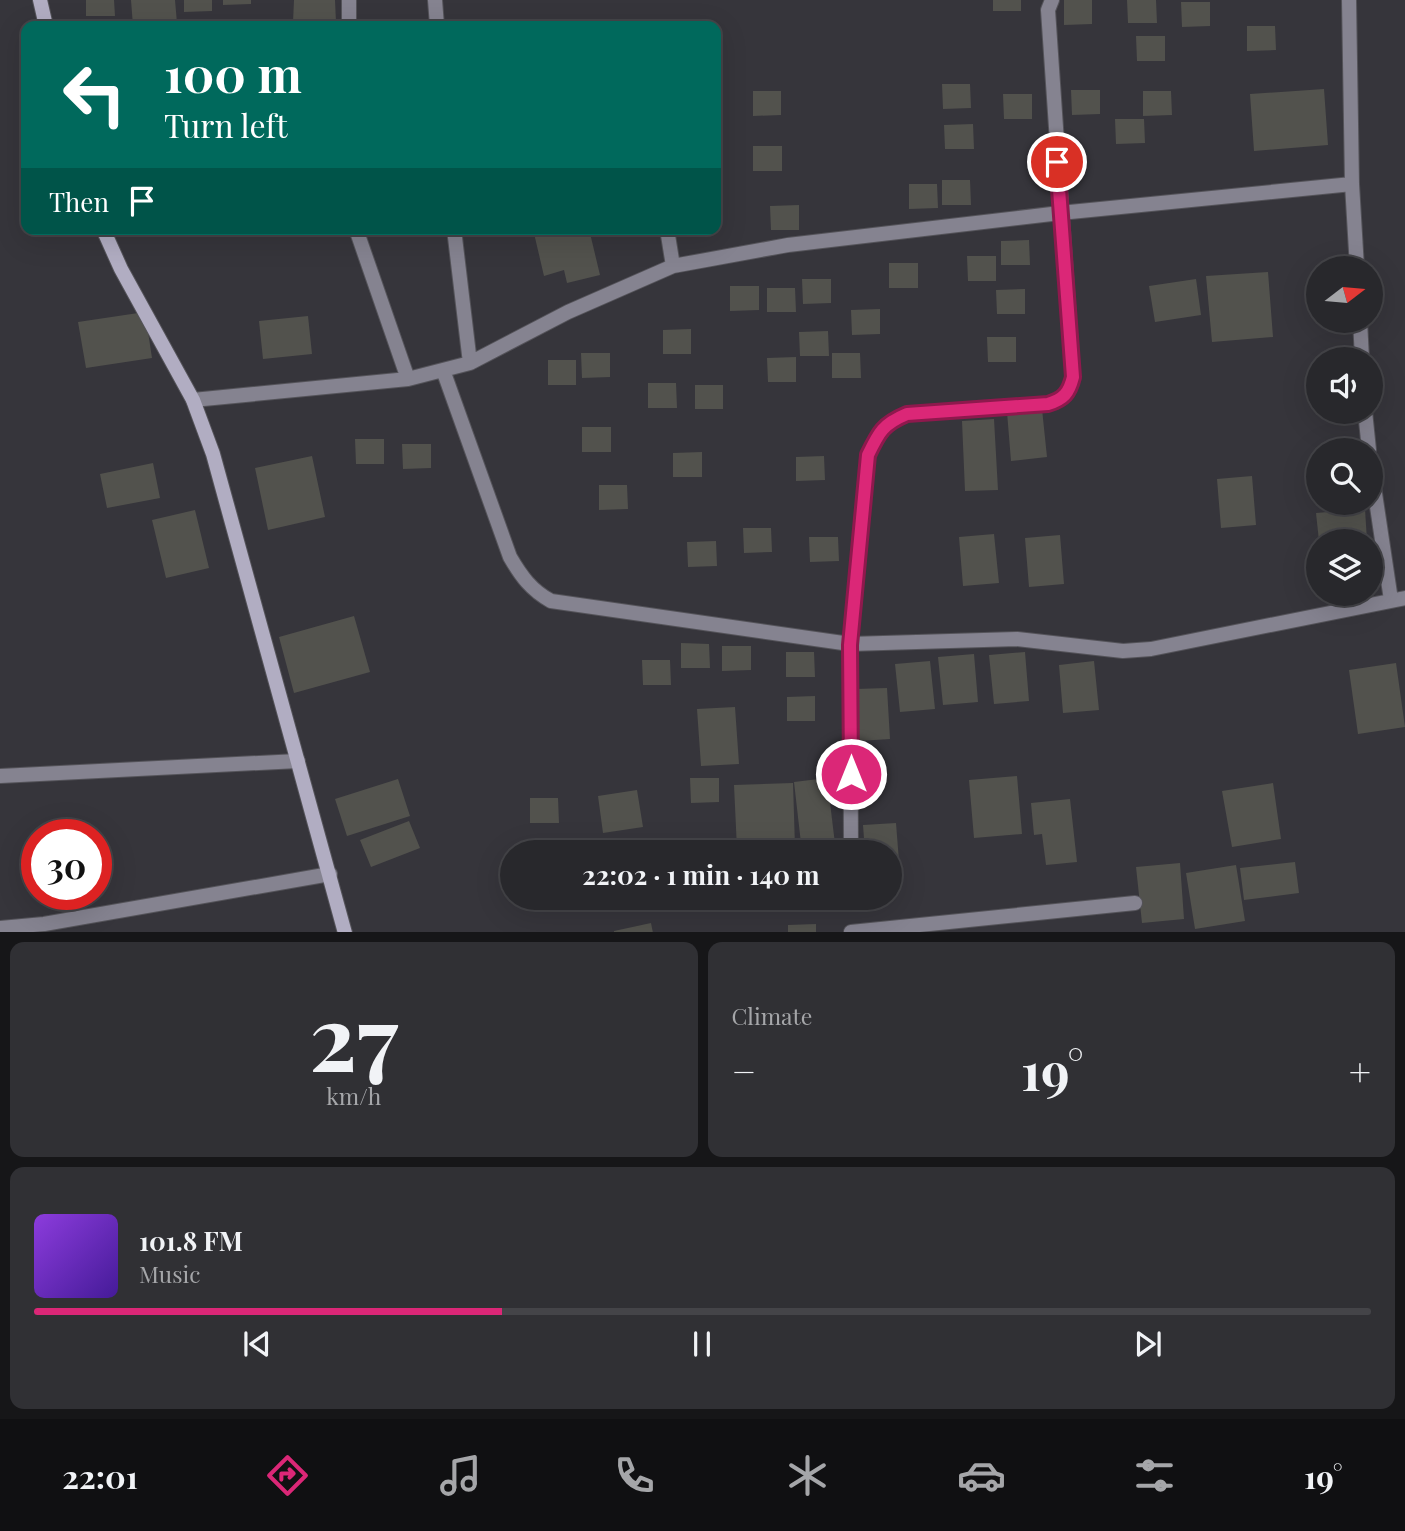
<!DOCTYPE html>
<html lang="en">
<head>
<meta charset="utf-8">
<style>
	:root { --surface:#28282c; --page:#303034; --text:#f1f3f6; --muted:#a5a6a9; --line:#444448; --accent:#db2777 }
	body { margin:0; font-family:"Playfair Display",serif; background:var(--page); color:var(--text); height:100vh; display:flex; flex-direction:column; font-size:26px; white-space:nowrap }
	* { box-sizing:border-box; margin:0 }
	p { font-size:23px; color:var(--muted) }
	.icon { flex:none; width:38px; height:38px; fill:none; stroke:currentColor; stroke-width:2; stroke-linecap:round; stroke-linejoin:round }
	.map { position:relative; height:932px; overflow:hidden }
	.side { display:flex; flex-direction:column; gap:10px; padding:10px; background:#161618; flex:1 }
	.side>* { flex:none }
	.hud { position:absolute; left:21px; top:21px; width:700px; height:214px; border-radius:14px; box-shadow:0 7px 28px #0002,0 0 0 2px var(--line); background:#00695c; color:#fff; overflow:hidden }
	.needle { width:46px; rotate:74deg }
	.tools { position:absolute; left:1306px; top:256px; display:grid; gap:14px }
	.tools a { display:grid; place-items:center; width:77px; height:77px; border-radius:50%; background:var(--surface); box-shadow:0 7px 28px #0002,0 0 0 2px var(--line); font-size:35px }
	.speed { position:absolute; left:21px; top:819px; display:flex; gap:14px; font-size:35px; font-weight:700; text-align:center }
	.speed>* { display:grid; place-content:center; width:91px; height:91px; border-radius:50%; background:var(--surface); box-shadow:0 7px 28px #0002,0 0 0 2px var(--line); line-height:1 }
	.speed .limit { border:10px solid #d22; background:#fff; color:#111 }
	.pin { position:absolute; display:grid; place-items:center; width:60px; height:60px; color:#fff; margin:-30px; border:4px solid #fff; border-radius:50%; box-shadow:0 2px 7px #0007 }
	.me { position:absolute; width:77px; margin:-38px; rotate:0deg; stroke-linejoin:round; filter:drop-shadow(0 0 5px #0008) }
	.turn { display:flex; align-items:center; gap:24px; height:147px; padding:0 28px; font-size:32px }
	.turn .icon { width:91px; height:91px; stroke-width:2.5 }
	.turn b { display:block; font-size:49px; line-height:60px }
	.then { display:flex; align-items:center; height:66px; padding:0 28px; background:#0003; gap:14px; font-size:26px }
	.big { font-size:52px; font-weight:700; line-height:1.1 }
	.side .widget { flex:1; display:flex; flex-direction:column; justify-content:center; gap:10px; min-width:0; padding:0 24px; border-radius:14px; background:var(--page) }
	.side .dial { align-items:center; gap:0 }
	.dial b { font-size:91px; line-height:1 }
	.song { display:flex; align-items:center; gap:21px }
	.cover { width:84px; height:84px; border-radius:10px; background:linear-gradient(135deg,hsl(270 70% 55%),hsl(260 70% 35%)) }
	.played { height:7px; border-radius:4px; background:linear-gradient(90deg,var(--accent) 35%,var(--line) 35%) }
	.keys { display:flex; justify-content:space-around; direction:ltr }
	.heat { display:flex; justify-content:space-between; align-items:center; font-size:38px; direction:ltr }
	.side .tiles { flex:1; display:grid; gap:10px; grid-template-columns:1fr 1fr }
	.widget:last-child { grid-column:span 2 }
	.trip { position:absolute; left:500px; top:840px; width:402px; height:70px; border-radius:35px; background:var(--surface); box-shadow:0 7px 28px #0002,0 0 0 2px var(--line); font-weight:700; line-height:70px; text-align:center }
	.menu { display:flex; height:112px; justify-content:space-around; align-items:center; background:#101012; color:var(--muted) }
	.menu .icon { width:49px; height:49px }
	.menu .current { color:var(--accent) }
	.menu b { font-size:32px; color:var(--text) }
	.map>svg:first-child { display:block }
	.building { fill:#52524d }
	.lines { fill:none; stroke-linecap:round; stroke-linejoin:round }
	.street-casing { stroke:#545359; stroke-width:16 }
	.secondary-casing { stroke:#545359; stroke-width:16 }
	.street { stroke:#858390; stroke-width:14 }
	.secondary { stroke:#b1adc2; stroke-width:14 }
	.route-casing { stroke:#8e194d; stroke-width:18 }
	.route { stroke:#db2777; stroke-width:12 }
</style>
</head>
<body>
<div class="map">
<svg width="1405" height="933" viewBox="0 0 1405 933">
	<rect width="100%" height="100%" fill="#36353b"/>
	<path class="building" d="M 86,0 L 114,0 L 115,16 L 86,16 Z
		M 131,0 L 175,0 L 177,23 L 158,26 L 133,26 Z
		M 184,0 L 212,0 L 212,11 L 184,12 Z
		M 223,0 L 251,0 L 251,4 L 223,5 Z
		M 294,0 L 335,0 L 336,22 L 293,22 Z
		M 993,0 L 1021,0 L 1021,11 L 993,11 Z
		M 1064,0 L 1092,0 L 1092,24 L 1064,25 Z
		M 1127,0 L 1156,0 L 1157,23 L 1128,23 Z
		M 1181,2 L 1210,2 L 1210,26 L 1182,27 Z
		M 1247,26 L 1275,26 L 1276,50 L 1247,51 Z
		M 1136,36 L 1165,36 L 1165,61 L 1137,61 Z
		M 942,84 L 970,84 L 971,108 L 943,109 Z
		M 1324,89 L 1328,145 L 1254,151 L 1250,94 Z
		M 1071,90 L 1100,90 L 1100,114 L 1072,115 Z
		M 753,91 L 781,91 L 781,115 L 753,116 Z
		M 1143,91 L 1171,91 L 1172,115 L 1143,116 Z
		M 1003,94 L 1032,94 L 1032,119 L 1004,119 Z
		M 1115,119 L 1144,119 L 1145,143 L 1116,144 Z
		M 973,124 L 974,149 L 945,149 L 944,125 Z
		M 753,146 L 782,146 L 782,171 L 753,171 Z
		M 942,180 L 970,180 L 971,205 L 942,205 Z
		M 909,184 L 937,184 L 938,208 L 909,209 Z
		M 799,205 L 799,230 L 771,230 L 770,206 Z
		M 382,229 L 411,229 L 411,235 L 382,235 Z
		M 533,229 L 589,229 L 600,275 L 567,283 L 564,270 L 544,276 Z
		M 1029,240 L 1030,265 L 1001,265 L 1001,241 Z
		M 967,256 L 996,256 L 996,281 L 968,281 Z
		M 889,263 L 918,263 L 918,288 L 889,288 Z
		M 1268,272 L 1273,337 L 1212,342 L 1206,276 Z
		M 802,279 L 831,279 L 831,303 L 803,304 Z
		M 1196,279 L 1201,315 L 1155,322 L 1149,286 Z
		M 730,286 L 759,286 L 759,310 L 730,311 Z
		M 767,288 L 795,288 L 796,312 L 767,312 Z
		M 1025,289 L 1025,314 L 997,314 L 996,290 Z
		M 880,309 L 880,334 L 852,335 L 851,310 Z
		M 145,312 L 152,358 L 86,368 L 78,322 Z
		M 308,316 L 312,354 L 263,359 L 259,321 Z
		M 691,329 L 691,354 L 663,354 L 663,330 Z
		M 828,331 L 829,356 L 800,356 L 799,332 Z
		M 987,337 L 1016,337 L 1016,362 L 988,362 Z
		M 581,353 L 610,353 L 610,377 L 582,378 Z
		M 832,353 L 860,353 L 861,378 L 832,378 Z
		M 796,357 L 796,382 L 768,382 L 767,358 Z
		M 548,360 L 576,360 L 576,385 L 548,385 Z
		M 648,383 L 676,383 L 677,408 L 648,408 Z
		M 695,385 L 723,385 L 723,409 L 695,409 Z
		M 1042,409 L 1047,457 L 1011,461 L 1007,412 Z
		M 994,419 L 998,490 L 965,491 L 962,421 Z
		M 582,427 L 611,427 L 611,452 L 582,452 Z
		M 355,439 L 384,439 L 384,464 L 356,464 Z
		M 402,444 L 431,444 L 431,468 L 403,469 Z
		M 702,452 L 702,477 L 673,477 L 673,453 Z
		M 312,456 L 325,517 L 268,530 L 255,468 Z
		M 824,456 L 825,480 L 796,481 L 796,457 Z
		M 153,463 L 160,498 L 107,508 L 100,474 Z
		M 1252,476 L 1256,525 L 1221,528 L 1217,479 Z
		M 599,485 L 627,485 L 628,509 L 599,510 Z
		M 1365,509 L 1367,541 L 1319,541 L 1316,513 Z
		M 195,510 L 209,568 L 166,578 L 152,520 Z
		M 743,528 L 771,528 L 772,552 L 744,553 Z
		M 994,534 L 999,583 L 963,586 L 959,537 Z
		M 1060,535 L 1064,584 L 1029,587 L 1025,538 Z
		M 809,537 L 838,537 L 839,561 L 810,562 Z
		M 716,541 L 717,566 L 688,567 L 687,542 Z
		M 354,616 L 370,672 L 294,693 L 279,637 Z
		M 681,643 L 709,644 L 710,668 L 681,668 Z
		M 722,646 L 751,646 L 751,670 L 722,671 Z
		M 786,652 L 814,652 L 815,677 L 786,677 Z
		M 1025,652 L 1029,701 L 994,704 L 989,655 Z
		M 974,654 L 978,702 L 943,705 L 938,657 Z
		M 642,660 L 670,660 L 671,685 L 643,685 Z
		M 930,661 L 935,709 L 900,712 L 895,664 Z
		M 1094,661 L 1099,710 L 1063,713 L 1059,665 Z
		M 1396,663 L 1405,727 L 1358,734 L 1349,670 Z
		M 887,688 L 890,739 L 859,741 L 856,689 Z
		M 815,696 L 815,721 L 787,721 L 787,697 Z
		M 735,707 L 739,764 L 701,766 L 697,709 Z
		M 1017,776 L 1022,834 L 974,838 L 969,780 Z
		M 690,778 L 719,778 L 719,802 L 691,803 Z
		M 827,778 L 836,852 L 802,852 L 794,782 Z
		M 398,779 L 410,816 L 347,836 L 335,799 Z
		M 793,783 L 795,847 L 737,849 L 734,785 Z
		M 1273,783 L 1281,839 L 1232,847 L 1222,791 Z
		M 637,790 L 643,827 L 603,833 L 598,796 Z
		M 530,798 L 558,798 L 559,823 L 530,823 Z
		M 1070,799 L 1077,862 L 1046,865 L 1042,834 L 1034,835 L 1031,803 Z
		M 409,821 L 420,848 L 371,867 L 360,840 Z
		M 896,823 L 900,874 L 891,875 L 891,852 L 865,852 L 863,825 Z
		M 1295,862 L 1299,893 L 1244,900 L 1240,868 Z
		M 1180,863 L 1184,919 L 1142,923 L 1136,867 Z
		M 1236,865 L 1245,921 L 1195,929 L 1186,873 Z
		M 651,923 L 653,933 L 614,933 L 614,931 Z
		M 816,924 L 816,933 L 788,933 L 788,925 Z"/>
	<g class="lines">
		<g class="street-casing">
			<path id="street" d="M 435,0 L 437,26
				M 1349,0 L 1352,184 L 1357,268
				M 349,26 L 349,0
				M 356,229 L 408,379
				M 454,229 L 470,363
				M 667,229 L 673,266
				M 1360,320 L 1362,359
				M 443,370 L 510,557 C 521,576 531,590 551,601 L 850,644 L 1017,639 L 1123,651 L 1151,649 L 1405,598
				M 193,400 L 408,379 L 470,363 L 568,312 L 673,266 L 788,245 L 1060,213 L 1352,184
				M 1365,411 L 1369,450
				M 1370,460 L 1391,600
				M 0,776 L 298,761
				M 851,852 L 850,644 L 868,455 C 879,432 883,424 907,414 L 1048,404 C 1064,399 1069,393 1073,377 L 1048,10 L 1052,0
				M 605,904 L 851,903
				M 0,928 L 44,924 L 330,874
				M 851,932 L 1135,903"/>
		</g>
		<g class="secondary-casing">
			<path id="secondary" d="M 40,0 L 46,26
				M 103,229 L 121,269 L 193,400 L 213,454 L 345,933"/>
		</g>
		<use href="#street" class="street"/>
		<use href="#secondary" class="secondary"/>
	</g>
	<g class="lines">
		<g class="route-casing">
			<path id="route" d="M 851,774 L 850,645 L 868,455 C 879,432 883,424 907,414 L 1048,404 C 1064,399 1069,393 1073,377 L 1057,162"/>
		</g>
		<use href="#route" class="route"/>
	</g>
</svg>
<div class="tools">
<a><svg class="needle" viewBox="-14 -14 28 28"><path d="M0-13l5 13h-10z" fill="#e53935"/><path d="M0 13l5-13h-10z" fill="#a5a6a9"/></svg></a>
<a><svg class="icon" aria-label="sound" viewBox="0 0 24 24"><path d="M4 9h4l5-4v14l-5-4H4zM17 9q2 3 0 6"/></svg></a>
<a><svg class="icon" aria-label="search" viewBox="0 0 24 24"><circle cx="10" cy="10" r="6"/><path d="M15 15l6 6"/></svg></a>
<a><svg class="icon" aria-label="layers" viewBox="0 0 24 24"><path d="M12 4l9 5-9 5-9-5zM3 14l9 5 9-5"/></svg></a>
</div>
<div class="speed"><div class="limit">30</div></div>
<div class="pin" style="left:1057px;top:162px;background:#d93025"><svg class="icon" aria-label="arrive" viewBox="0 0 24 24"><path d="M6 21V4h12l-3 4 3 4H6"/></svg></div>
<svg class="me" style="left:851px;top:774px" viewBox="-20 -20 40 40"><circle r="17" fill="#db2777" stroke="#fff" stroke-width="3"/><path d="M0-11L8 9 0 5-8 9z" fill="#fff"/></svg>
<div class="trip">22:02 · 1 min · 140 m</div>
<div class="hud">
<div class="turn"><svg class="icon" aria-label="left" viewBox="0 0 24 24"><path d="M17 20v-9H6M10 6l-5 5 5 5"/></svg><div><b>100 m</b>Turn left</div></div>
<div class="then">Then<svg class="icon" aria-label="arrive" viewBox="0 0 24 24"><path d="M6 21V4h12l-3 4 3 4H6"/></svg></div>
</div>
</div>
<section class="side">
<div class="tiles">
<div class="widget dial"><b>27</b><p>km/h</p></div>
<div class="widget"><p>Climate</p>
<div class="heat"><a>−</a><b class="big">19°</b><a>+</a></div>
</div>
<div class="widget">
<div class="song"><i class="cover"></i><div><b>101.8 FM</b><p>Music</p></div></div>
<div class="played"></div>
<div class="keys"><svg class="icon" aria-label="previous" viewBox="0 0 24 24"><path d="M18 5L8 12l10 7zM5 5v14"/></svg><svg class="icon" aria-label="pause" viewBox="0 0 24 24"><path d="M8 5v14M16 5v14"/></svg><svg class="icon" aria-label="next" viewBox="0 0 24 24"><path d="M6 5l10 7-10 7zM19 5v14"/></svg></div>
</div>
</div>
</section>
<nav class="menu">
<b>22:01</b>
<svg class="icon current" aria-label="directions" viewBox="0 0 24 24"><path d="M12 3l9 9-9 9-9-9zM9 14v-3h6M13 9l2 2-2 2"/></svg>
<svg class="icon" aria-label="music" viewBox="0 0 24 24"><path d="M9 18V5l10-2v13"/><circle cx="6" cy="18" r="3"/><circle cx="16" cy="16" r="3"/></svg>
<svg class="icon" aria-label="phone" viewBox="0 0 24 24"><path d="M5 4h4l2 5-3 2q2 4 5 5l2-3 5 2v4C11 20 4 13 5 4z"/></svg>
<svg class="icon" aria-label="climate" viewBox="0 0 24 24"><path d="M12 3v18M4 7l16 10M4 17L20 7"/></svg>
<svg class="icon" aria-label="car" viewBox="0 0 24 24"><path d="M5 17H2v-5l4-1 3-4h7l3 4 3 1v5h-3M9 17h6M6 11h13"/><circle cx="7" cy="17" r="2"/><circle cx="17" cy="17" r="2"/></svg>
<svg class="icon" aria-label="filters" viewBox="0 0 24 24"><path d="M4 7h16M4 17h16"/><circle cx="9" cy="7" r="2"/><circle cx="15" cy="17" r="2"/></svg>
<b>19°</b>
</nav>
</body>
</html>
